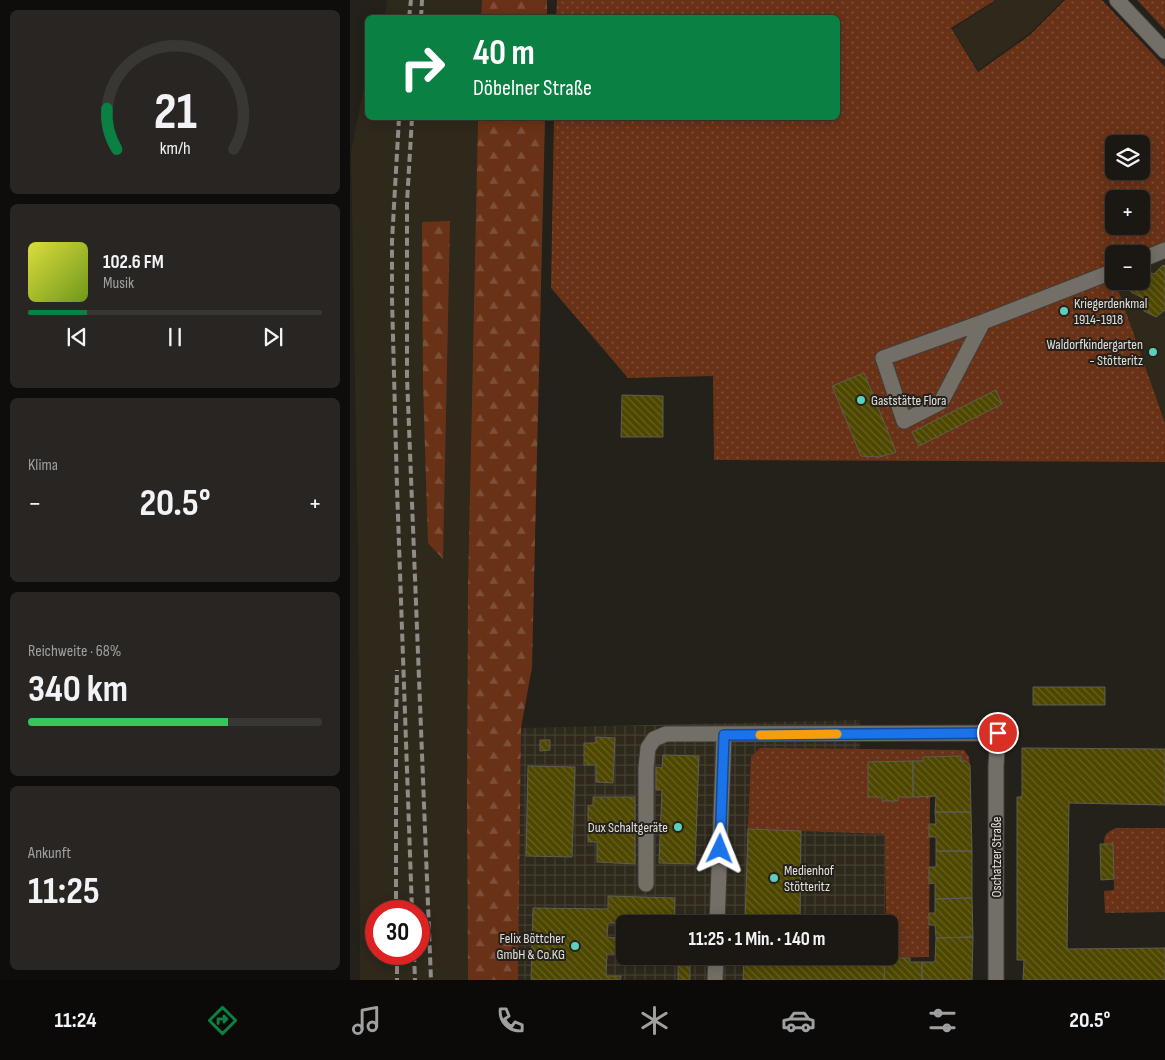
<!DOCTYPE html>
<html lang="de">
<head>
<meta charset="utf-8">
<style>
	:root { --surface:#1b1814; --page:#282522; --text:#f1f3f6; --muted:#a0a0a0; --line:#393734; --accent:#0b8043 }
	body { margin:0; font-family:"Sofia Sans Condensed",sans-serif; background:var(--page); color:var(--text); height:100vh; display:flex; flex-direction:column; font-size:19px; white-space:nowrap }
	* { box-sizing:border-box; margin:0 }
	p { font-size:16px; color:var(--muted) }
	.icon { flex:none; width:28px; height:28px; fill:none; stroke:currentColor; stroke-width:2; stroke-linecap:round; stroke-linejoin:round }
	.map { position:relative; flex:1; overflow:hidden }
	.panel { display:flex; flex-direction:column; gap:10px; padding:10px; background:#0f0d0b; width:350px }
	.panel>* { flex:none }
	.top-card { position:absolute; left:15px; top:15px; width:475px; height:105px; border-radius:8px; box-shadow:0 2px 12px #0003,0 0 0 1px var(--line); background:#0b8043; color:#fff; overflow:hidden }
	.controls { position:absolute; left:755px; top:135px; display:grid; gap:10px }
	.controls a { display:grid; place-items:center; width:45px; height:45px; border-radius:8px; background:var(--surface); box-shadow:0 2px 12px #0003,0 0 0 1px var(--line); font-size:25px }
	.speed { position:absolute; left:15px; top:900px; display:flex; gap:10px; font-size:25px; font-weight:700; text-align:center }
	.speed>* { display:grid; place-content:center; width:65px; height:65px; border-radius:50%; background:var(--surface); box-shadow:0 2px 12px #0003,0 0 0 1px var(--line); line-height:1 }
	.speed .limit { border:8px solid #d22; background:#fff; color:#111 }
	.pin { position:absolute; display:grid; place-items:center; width:42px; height:42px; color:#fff; margin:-21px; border:2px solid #fff; border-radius:50%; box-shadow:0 1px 5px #0007 }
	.me { position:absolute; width:55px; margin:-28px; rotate:2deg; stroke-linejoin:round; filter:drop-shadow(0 0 4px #0008) }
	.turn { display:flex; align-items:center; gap:18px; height:105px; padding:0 25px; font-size:22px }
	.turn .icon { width:65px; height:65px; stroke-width:2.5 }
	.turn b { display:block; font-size:35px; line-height:42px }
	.big { font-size:38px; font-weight:700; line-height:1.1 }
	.panel .card { flex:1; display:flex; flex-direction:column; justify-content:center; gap:8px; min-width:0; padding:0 18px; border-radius:8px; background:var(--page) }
	.panel .dial { align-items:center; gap:0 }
	.dial svg { height:130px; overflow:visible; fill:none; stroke:var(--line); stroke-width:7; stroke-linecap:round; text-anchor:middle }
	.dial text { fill:var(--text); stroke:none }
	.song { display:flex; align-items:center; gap:15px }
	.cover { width:60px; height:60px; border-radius:8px; background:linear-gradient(135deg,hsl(60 70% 55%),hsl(80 70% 35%)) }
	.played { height:5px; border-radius:2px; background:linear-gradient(90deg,var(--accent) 20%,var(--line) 20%) }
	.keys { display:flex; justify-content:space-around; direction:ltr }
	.heat { display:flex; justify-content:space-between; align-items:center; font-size:28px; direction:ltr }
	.charge { height:8px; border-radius:4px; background:linear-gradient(90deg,#34c759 68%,var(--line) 0) }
	.trip { position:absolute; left:266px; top:915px; width:282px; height:50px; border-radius:8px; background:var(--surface); box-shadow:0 2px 12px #0003,0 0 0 1px var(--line); font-weight:700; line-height:50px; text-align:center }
	.tab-bar { display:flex; height:80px; justify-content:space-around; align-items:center; background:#0b0a08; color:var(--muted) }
	.tab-bar .icon { width:35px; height:35px }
	.tab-bar .active { color:var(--accent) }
	.tab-bar b { font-size:22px; color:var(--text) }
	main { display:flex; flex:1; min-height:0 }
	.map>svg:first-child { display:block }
	.built { fill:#2f291c; fill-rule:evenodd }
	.industrial { fill:url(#industrial-grid) }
	.forest { fill:url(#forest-firs) }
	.garden { fill:url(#garden-dots); fill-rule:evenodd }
	.building { fill:url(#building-back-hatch); stroke:#5e5d55 }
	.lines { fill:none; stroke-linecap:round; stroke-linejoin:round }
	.minor-casing { stroke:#413e39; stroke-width:17 }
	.minor { stroke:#736f67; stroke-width:15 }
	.rail { stroke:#8f8b86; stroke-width:4; stroke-dasharray:8 4; stroke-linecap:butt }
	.route-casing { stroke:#114b97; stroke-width:12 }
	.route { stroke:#1a73e8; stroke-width:9 }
	.slow { stroke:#f59e0b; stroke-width:9 }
	.poi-dot { fill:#5dceb9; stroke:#24201a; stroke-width:2 }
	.labels { text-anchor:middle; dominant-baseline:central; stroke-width:4; stroke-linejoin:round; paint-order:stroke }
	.poi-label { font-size:14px; fill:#e4e1dd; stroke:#24201a; text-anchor:start }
	.street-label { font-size:14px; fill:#e4e1dd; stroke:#24201a }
</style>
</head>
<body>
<main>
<section class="panel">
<div class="card dial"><svg viewBox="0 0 100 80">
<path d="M14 69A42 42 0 1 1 86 69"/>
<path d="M14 69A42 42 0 0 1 8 44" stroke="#0b8043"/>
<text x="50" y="56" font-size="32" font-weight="700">21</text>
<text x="50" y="72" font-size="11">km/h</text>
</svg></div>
<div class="card">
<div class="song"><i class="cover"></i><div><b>102.6 FM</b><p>Musik</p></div></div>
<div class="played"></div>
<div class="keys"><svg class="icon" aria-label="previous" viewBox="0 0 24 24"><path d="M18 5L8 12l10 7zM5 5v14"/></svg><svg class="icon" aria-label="pause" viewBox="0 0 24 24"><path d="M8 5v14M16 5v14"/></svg><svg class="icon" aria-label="next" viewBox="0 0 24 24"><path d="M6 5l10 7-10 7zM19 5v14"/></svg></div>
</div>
<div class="card"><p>Klima</p>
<div class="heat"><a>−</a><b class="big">20.5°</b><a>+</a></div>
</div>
<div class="card"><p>Reichweite · 68%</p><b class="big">340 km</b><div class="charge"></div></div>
<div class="card"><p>Ankunft</p><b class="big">11:25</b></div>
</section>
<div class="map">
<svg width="815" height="980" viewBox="0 0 815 980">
	<defs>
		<pattern id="industrial-grid" width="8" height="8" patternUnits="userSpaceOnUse" patternTransform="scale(1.25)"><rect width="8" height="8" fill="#2f291c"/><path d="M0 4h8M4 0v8" fill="none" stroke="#433e32"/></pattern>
		<pattern id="forest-firs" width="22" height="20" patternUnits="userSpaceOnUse" patternTransform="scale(1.25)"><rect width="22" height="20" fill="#693217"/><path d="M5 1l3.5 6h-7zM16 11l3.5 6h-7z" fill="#7e4f38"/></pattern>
		<pattern id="garden-dots" width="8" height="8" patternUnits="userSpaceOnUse" patternTransform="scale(1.25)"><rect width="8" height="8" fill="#693217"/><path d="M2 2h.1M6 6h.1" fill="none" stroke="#7e4f38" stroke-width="1.8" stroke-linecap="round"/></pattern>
		<pattern id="building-back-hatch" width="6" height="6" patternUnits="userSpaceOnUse" patternTransform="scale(1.25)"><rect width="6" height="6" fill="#4e4700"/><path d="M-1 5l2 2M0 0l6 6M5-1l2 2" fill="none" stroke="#676125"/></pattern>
	</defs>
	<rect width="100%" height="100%" fill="#24201a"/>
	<path class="built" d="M 37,0 L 132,0 L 131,17 L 35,17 Z
		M 643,0 L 713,0 L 680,33 L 628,70 L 602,29 L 644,2 Z
		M 17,72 L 18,118 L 128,118 L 118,585 L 117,804 L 118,980 L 10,980 L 8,557 L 1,152 ZM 26,911 L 69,911 L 69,954 L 26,954 Z
		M 815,258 L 815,423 L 765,281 L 791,281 L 791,266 Z"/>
	<path class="industrial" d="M 510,720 L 509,827 L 536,828 L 535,924 L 275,924 L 275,956 L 535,956 L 535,980 L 168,980 L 171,728 Z"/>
	<path class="forest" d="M 132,0 L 197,0 L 197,17 L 131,17 Z
		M 128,118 L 195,118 L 182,667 L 171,728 L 168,980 L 118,980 L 117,804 L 118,585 Z
		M 100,221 L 93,559 L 78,543 L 73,384 L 72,222 Z"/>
	<path class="garden" d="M 207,0 L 643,0 L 644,1 L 601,28 L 628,72 L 680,35 L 715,0 L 752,0 L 815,67 L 815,244 L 791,254 L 764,254 L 764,281 L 765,281 L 815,423 L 815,462 L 364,460 L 363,376 L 278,378 L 201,288 L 204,118 L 488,118 L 488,18 L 206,17 ZM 764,144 L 791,144 L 791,171 L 764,171 ZM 764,199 L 791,199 L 791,226 L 764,226 Z
		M 787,0 L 815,0 L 815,30 Z
		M 410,748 L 614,750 L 619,757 L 620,765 L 580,798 L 579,957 L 536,958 L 536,956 L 540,956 L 540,924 L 536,924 L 535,834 L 398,829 L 401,757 Z
		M 766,828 L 815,828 L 815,912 L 755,913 L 754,891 L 764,890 L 763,844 L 754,844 C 754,834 757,832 766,828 Z"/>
	<path class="building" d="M 813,265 L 815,266 L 815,310 L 806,317 L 794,311 L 793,298 L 781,292 L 780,281 L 791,281 L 791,269 L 792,269 L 804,274 Z
		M 514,373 L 546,452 L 530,457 L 511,456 L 482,386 Z
		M 646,390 L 652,404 L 569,446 L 562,432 Z
		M 272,395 L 313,396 L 313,437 L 271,437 Z
		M 683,687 L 755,687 L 755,705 L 683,705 Z
		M 246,737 L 265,738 L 263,783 L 246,782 L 246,765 L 234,765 L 234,743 L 246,743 Z
		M 190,740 L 200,740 L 200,750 L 190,751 Z
		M 672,748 L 815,749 L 815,805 L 719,803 L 717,949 L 815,948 L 815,980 L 673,980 L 674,960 L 667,960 L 667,797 L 672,797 Z
		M 313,755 L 349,756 L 345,864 L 309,863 L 312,790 L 306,790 L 306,767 L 312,768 Z
		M 611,756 L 611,761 L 616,761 L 620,765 L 621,812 L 585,812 L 586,796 L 563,797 L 563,761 L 573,761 L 573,757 Z
		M 563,761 L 563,797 L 548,797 L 548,801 L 532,801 L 532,797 L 518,797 L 518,762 Z
		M 178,766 L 225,767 L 222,857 L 176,856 Z
		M 243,797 L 285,797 L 285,864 L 247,862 L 247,842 L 238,842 L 238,806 L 243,805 Z
		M 585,812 L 621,812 L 622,851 L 586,851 L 586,837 L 579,837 L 579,824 L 586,824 Z
		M 398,829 L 451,831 L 450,924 L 395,924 Z
		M 750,844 L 763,844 L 764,879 L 751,880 Z
		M 586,851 L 622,851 L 622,898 L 585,899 L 585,883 L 579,884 L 579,867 L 586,867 Z
		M 258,896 L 325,898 L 324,924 L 258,923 L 257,937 L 269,938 L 268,954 L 257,954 L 256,976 L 271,976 L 270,980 L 181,980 L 183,908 L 258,909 Z
		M 622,898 L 623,937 L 586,938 L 585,925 L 579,925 L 579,913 L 585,913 L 585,899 Z
		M 623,937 L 622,980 L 572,980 L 572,962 L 585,962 L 586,938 Z
		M 394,956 L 511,956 L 511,962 L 535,962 L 534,980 L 393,980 Z
		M 328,957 L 340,957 L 340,980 L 328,980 Z
		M 547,958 L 560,958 L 560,962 L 572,962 L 572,980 L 534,980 L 535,962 L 547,962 Z"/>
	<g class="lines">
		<g class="minor-casing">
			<path id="minor" d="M 767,0 L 815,51
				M 791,260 L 815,250
				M 633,322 L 591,402 L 554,421 L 533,358 L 633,322 L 764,271
				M 296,884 L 296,768 L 298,748 L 304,739 L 316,734 L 648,733 L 646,766 L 646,980
				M 367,924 L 374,735
				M 365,980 L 366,956"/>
		</g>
		<use href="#minor" class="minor"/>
		<path class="rail" d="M 59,18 L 61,0
			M 71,18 L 72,0
			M 49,118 L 42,241 L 42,299 L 47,488 L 62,911
			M 62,118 L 57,202 L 57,377 L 81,980
			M 46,911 L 46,726 L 47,670
			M 47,954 L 47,980
			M 64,954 L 65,980"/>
	</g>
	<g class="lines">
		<g class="route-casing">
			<path id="route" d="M 370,849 L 374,735 L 648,733"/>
		</g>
		<use href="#route" class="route"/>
		<path class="slow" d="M 410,735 L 487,734"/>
	</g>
	<g class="poi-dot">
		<circle cx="714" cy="311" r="5"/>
		<circle cx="803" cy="352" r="5"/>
		<circle cx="511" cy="400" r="5"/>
		<circle cx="328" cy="827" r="5"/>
		<circle cx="424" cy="878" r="5"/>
		<circle cx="225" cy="946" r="5"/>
	</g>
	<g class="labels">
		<g class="poi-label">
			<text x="724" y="303">Kriegerdenkmal<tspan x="724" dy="16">1914-1918</tspan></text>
			<text x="793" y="344" text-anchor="end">Waldorfkindergarten<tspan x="793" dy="16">- Stötteritz</tspan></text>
			<text x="521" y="400">Gaststätte Flora</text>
			<text x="318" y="827" text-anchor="end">Dux Schaltgeräte</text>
			<text x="434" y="870">Medienhof<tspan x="434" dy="16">Stötteritz</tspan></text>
			<text x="215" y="938" text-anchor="end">Felix Böttcher<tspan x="215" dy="16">GmbH &amp; Co.KG</tspan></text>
		</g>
		<g class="street-label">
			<text transform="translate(646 857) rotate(-90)">Oschatzer Straße</text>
		</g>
	</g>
</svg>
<div class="controls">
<a><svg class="icon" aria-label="layers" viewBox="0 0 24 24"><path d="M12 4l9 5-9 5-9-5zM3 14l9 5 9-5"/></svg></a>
<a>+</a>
<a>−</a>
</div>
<div class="speed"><div class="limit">30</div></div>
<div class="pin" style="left:648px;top:733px;background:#d93025"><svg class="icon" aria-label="arrive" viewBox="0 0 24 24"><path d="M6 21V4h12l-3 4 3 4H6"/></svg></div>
<svg class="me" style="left:370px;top:849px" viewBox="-20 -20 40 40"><path d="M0-17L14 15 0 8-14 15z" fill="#1a73e8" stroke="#fff" stroke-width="4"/></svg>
<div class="trip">11:25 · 1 Min. · 140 m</div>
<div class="top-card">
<div class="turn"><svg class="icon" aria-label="right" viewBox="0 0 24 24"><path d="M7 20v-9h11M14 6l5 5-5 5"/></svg><div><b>40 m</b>Döbelner Straße</div></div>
</div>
</div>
</main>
<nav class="tab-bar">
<b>11:24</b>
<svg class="icon active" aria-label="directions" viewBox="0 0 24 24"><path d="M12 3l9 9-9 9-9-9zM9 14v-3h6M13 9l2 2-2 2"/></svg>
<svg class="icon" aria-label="music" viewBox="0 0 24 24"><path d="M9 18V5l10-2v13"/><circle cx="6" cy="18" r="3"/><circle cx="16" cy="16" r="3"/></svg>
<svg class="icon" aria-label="phone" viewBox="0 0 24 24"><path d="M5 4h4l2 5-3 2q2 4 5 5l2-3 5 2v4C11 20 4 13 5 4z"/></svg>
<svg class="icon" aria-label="climate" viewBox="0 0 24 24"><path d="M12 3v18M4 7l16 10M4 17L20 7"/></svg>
<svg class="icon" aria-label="car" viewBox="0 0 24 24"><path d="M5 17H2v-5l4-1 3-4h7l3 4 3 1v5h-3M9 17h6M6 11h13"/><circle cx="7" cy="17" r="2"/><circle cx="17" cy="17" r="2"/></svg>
<svg class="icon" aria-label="filters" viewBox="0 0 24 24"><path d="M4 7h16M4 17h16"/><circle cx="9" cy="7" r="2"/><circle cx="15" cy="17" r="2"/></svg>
<b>20.5°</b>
</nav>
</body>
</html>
